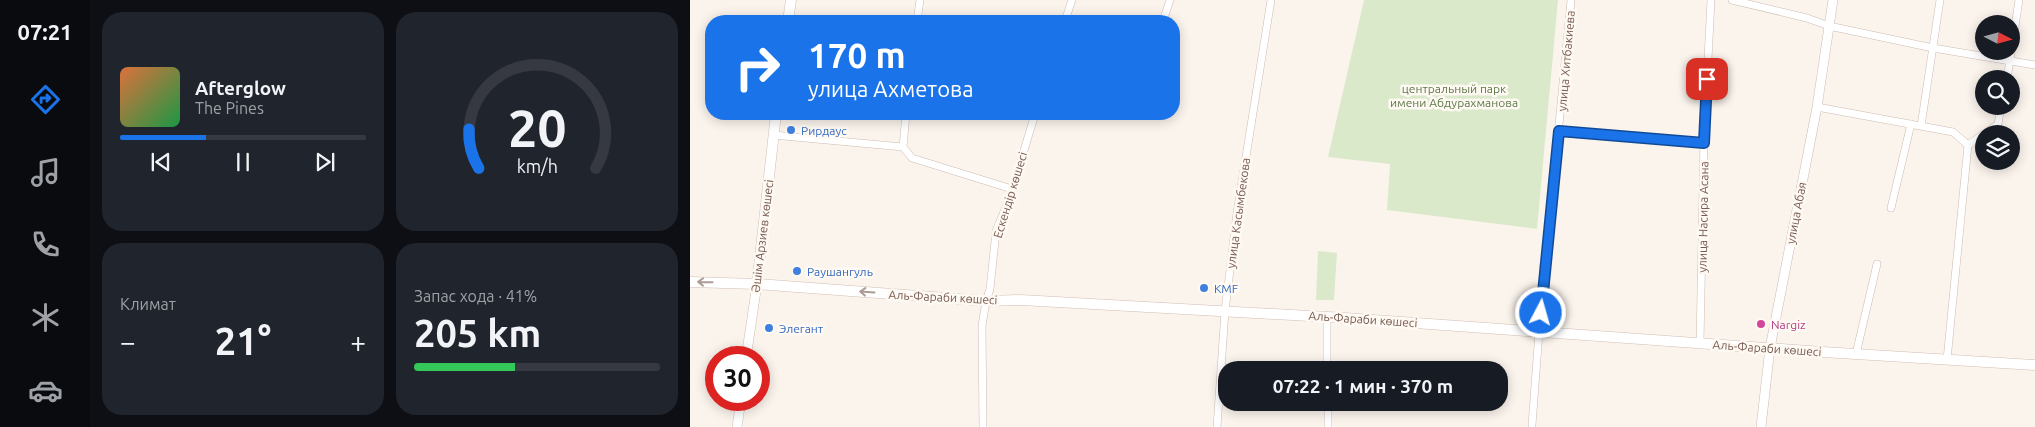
<!DOCTYPE html>
<html lang="ru">
<head>
<meta charset="utf-8">
<style>
	:root { --surface:#171b24; --page:#20242c; --text:#f1f3f6; --muted:#9ea1a6; --line:#363941; --accent:#1a73e8 }
	body { margin:0; font-family:Ubuntu,sans-serif; background:var(--page); color:var(--text); height:100vh; display:flex; flex-direction:column; font-size:19px; white-space:nowrap }
	* { box-sizing:border-box; margin:0 }
	p { font-size:16px; color:var(--muted) }
	.icon { flex:none; width:28px; height:28px; fill:none; stroke:currentColor; stroke-width:2; stroke-linecap:round; stroke-linejoin:round }
	.map { position:relative; flex:1; overflow:hidden }
	.side { display:flex; flex-direction:column; gap:12px; padding:12px; background:#0d0f14; width:600px }
	.side>* { flex:none }
	.banner { position:absolute; left:15px; top:15px; width:475px; height:105px; border-radius:20px; box-shadow:0 2px 12px #0003; background:#1a73e8; color:#fff; overflow:hidden }
	.needle { width:32px; rotate:96deg }
	.buttons { position:absolute; left:1285px; top:15px; display:grid; gap:10px }
	.buttons a { display:grid; place-items:center; width:45px; height:45px; border-radius:50%; background:var(--surface); box-shadow:0 2px 12px #0003; font-size:25px }
	.speed { position:absolute; left:15px; top:346px; display:flex; gap:10px; font-size:25px; font-weight:700; text-align:center }
	.speed>* { display:grid; place-content:center; width:65px; height:65px; border-radius:50%; background:var(--surface); box-shadow:0 2px 12px #0003; line-height:1 }
	.speed .limit { border:8px solid #d22; background:#fff; color:#111 }
	.pin { position:absolute; display:grid; place-items:center; width:42px; height:42px; color:#fff; margin:-21px; border-radius:10px; box-shadow:0 2px 8px #0006 }
	.me { position:absolute; width:55px; margin:-28px; rotate:6deg; stroke-linejoin:round; filter:drop-shadow(0 0 4px #0008) }
	.turn { display:flex; align-items:center; gap:18px; height:105px; padding:0 20px; font-size:22px }
	.turn .icon { width:65px; height:65px; stroke-width:2.5 }
	.turn b { display:block; font-size:35px; line-height:42px }
	.big { font-size:38px; font-weight:700; line-height:1.1 }
	.side .card { flex:1; display:flex; flex-direction:column; justify-content:center; gap:8px; min-width:0; padding:0 18px; border-radius:20px; background:var(--page) }
	.side .dial { align-items:center; gap:0 }
	.dial svg { height:130px; overflow:visible; fill:none; stroke:var(--line); stroke-width:7; stroke-linecap:round; text-anchor:middle }
	.dial text { fill:var(--text); stroke:none }
	.song { display:flex; align-items:center; gap:15px }
	.cover { width:60px; height:60px; border-radius:8px; background:linear-gradient(135deg,hsl(20 70% 55%),hsl(140 70% 35%)) }
	.played { height:5px; border-radius:2px; background:linear-gradient(90deg,var(--accent) 35%,var(--line) 35%) }
	.keys { display:flex; justify-content:space-around; direction:ltr }
	.heat { display:flex; justify-content:space-between; align-items:center; font-size:28px; direction:ltr }
	.charge { height:8px; border-radius:4px; background:linear-gradient(90deg,#34c759 41%,var(--line) 0) }
	.side .tiles { flex:1; display:grid; gap:12px; grid-template-columns:repeat(2,1fr) }
	.trip { position:absolute; left:528px; top:361px; width:290px; height:50px; border-radius:20px; background:var(--surface); box-shadow:0 2px 12px #0003; font-weight:700; line-height:50px; text-align:center }
	main { display:flex; flex:1; min-height:0 }
	.tabs { display:flex; flex-direction:column; width:90px; justify-content:space-around; align-items:center; background:#090b0e; color:var(--muted) }
	.tabs .icon { width:35px; height:35px }
	.tabs .current { color:var(--accent) }
	.tabs b { font-size:22px; color:var(--text) }
	.map>svg:first-child { display:block }
	.green { fill:#dbe9cb }
	.lines { fill:none; stroke-linecap:round; stroke-linejoin:round }
	.minor-casing { stroke:#cdbcb2; stroke-width:8 }
	.tertiary-casing { stroke:#cdbcb2; stroke-width:10 }
	.secondary-casing { stroke:#d3bdb2; stroke-width:11 }
	.minor { stroke:#fff; stroke-width:7 }
	.tertiary { stroke:#fff; stroke-width:9 }
	.secondary { stroke:#fff; stroke-width:10 }
	.oneway { stroke:#ad9c96 }
	.route-casing { stroke:#114b97; stroke-width:12 }
	.route { stroke:#1a73e8; stroke-width:9 }
	.shop-dot { fill:#3f7fe0; stroke:#fef9f3; stroke-width:2 }
	.hotel-dot { fill:#d1479c; stroke:#fef9f3; stroke-width:2 }
	.labels { text-anchor:middle; dominant-baseline:central; stroke-width:5; stroke-linejoin:round; paint-order:stroke }
	.street-label { font-size:12px; fill:#765a50; stroke:#fef9f3 }
	.park-label { font-size:12px; fill:#5e7a49; stroke:#fef9f3 }
	.shop-label { font-size:12px; fill:#366cbe; stroke:#fef9f3; text-anchor:start }
	.hotel-label { font-size:12px; fill:#b23c85; stroke:#fef9f3; text-anchor:start }
</style>
</head>
<body>
<main>
<nav class="tabs">
<b>07:21</b>
<svg class="icon current" aria-label="directions" viewBox="0 0 24 24"><path d="M12 3l9 9-9 9-9-9zM9 14v-3h6M13 9l2 2-2 2"/></svg>
<svg class="icon" aria-label="music" viewBox="0 0 24 24"><path d="M9 18V5l10-2v13"/><circle cx="6" cy="18" r="3"/><circle cx="16" cy="16" r="3"/></svg>
<svg class="icon" aria-label="phone" viewBox="0 0 24 24"><path d="M5 4h4l2 5-3 2q2 4 5 5l2-3 5 2v4C11 20 4 13 5 4z"/></svg>
<svg class="icon" aria-label="climate" viewBox="0 0 24 24"><path d="M12 3v18M4 7l16 10M4 17L20 7"/></svg>
<svg class="icon" aria-label="car" viewBox="0 0 24 24"><path d="M5 17H2v-5l4-1 3-4h7l3 4 3 1v5h-3M9 17h6M6 11h13"/><circle cx="7" cy="17" r="2"/><circle cx="17" cy="17" r="2"/></svg>
</nav>
<section class="side">
<div class="tiles">
<div class="card">
<div class="song"><i class="cover"></i><div><b>Afterglow</b><p>The Pines</p></div></div>
<div class="played"></div>
<div class="keys"><svg class="icon" aria-label="previous" viewBox="0 0 24 24"><path d="M18 5L8 12l10 7zM5 5v14"/></svg><svg class="icon" aria-label="pause" viewBox="0 0 24 24"><path d="M8 5v14M16 5v14"/></svg><svg class="icon" aria-label="next" viewBox="0 0 24 24"><path d="M6 5l10 7-10 7zM19 5v14"/></svg></div>
</div>
<div class="card dial"><svg viewBox="0 0 100 80">
<path d="M14 69A42 42 0 1 1 86 69"/>
<path d="M14 69A42 42 0 0 1 8 45" stroke="#1a73e8"/>
<text x="50" y="56" font-size="32" font-weight="700">20</text>
<text x="50" y="72" font-size="11">km/h</text>
</svg></div>
<div class="card"><p>Климат</p>
<div class="heat"><a>−</a><b class="big">21°</b><a>+</a></div>
</div>
<div class="card"><p>Запас хода · 41%</p><b class="big">205 km</b><div class="charge"></div></div>
</div>
</section>
<div class="map">
<svg width="1345" height="427" viewBox="0 0 1345 427">
	<rect width="100%" height="100%" fill="#fbf4ed"/>
	<path class="green" d="M 674,0 L 868,0 L 847,229 L 697,210 L 700,164 L 638,157 Z
		M 628,251 L 647,253 L 644,300 L 626,300 Z"/>
	<g class="lines">
		<g class="minor-casing">
			<path id="minor" d="M 1042,0 L 1117,18 L 1139,26 L 1243,48 L 1345,65
				M 227,21 L 230,0
				M 375,21 L 382,0
				M 473,21 L 480,0
				M 1317,79 L 1329,0
				M 1127,107 L 1263,132 L 1278,145
				M 1231,126 L 1250,0
				M 869,131 L 1014,143
				M 1294,134 L 1308,124 L 1311,106
				M 83,135 L 213,147 L 222,158 L 322,189
				M 213,147 L 216,114
				M 1201,208 L 1221,124
				M 637,317 L 637,370
				M 1010,343 L 1014,138 L 1021,0
				M 1166,354 L 1187,264
				M 1257,360 L 1278,145 L 1294,134
				M 638,402 L 638,427
				M 842,425 L 849,332 L 881,0
				M 293,427 L 292,326 L 296,301 L 300,289 L 306,231 L 320,197 L 345,114
				M 527,427 L 535,311 L 547,213 L 581,0"/>
		</g>
		<g class="tertiary-casing">
			<path id="tertiary" d="M 56,358 L 67,284
				M 47,427 L 51,400
				M 1071,427 L 1080,348 L 1127,107 L 1143,0"/>
		</g>
		<g class="secondary-casing">
			<path id="secondary" d="M 98,21 L 101,0
				M 0,282 L 67,284 L 296,301 L 331,300 L 655,318 L 1133,352 L 1345,365
				M 67,284 L 86,114"/>
		</g>
		<use href="#minor" class="minor"/>
		<use href="#tertiary" class="tertiary"/>
		<use href="#secondary" class="secondary"/>
	</g>
	<defs><path id="oneway-shaft" d="M-6 0H5M1.5-3L5.5 0L1.5 3" fill="none" stroke-width="1.6" stroke-linecap="round" stroke-linejoin="round" transform="scale(1.25)"/></defs>
	<g class="oneway">
		<use href="#oneway-shaft" transform="translate(15 282) rotate(-179)"/>
		<use href="#oneway-shaft" transform="translate(177 292) rotate(-176)"/>
	</g>
	<g class="lines">
		<g class="route-casing">
			<path id="route" d="M 851,313 L 869,131 L 1014,143 L 1017,79"/>
		</g>
		<use href="#route" class="route"/>
	</g>
	<g class="shop-dot">
		<circle cx="101" cy="130" r="5"/>
		<circle cx="107" cy="271" r="5"/>
		<circle cx="514" cy="288" r="5"/>
		<circle cx="79" cy="328" r="5"/>
	</g>
	<circle class="hotel-dot" cx="1071" cy="324" r="5"/>
	<g class="labels">
		<g class="street-label">
			<text transform="translate(876 61) rotate(-85)">улица Хитбакиева</text>
			<text transform="translate(320 195) rotate(-73)">Ескендір көшесі</text>
			<text transform="translate(548 213) rotate(-82)">улица Касымбекова</text>
			<text transform="translate(1106 213) rotate(-79)">улица Абая</text>
			<text transform="translate(1013 217) rotate(-89)">улица Насира Асана</text>
			<text transform="translate(72 236) rotate(-83)">Әшім Арзиев көшесі</text>
			<text transform="translate(253 297) rotate(3)">Аль-Фараби көшесі</text>
			<text transform="translate(673 319) rotate(4)">Аль-Фараби көшесі</text>
			<text transform="translate(1077 348) rotate(4)">Аль-Фараби көшесі</text>
		</g>
		<g class="park-label">
			<text x="764" y="88">центральный парк<tspan x="764" dy="14">имени Абдурахманова</tspan></text>
		</g>
		<g class="shop-label">
			<text x="111" y="130">Рирдаус</text>
			<text x="117" y="271">Раушангуль</text>
			<text x="524" y="288">KMF</text>
			<text x="89" y="328">Элегант</text>
		</g>
		<g class="hotel-label">
			<text x="1081" y="324">Nargiz</text>
		</g>
	</g>
</svg>
<div class="buttons">
<a><svg class="needle" viewBox="-14 -14 28 28"><path d="M0-13l5 13h-10z" fill="#e53935"/><path d="M0 13l5-13h-10z" fill="#9ea1a6"/></svg></a>
<a><svg class="icon" aria-label="search" viewBox="0 0 24 24"><circle cx="10" cy="10" r="6"/><path d="M15 15l6 6"/></svg></a>
<a><svg class="icon" aria-label="layers" viewBox="0 0 24 24"><path d="M12 4l9 5-9 5-9-5zM3 14l9 5 9-5"/></svg></a>
</div>
<div class="speed"><div class="limit">30</div></div>
<div class="pin" style="left:1017px;top:79px;background:#d93025"><svg class="icon" aria-label="arrive" viewBox="0 0 24 24"><path d="M6 21V4h12l-3 4 3 4H6"/></svg></div>
<svg class="me" style="left:851px;top:313px" viewBox="-20 -20 40 40"><circle r="17" fill="#1a73e8" stroke="#fff" stroke-width="3"/><path d="M0-11L8 9 0 5-8 9z" fill="#fff"/></svg>
<div class="trip">07:22 · 1 мин · 370 m</div>
<div class="banner">
<div class="turn"><svg class="icon" aria-label="right" viewBox="0 0 24 24"><path d="M7 20v-9h11M14 6l5 5-5 5"/></svg><div><b>170 m</b>улица Ахметова</div></div>
</div>
</div>
</main>
</body>
</html>
